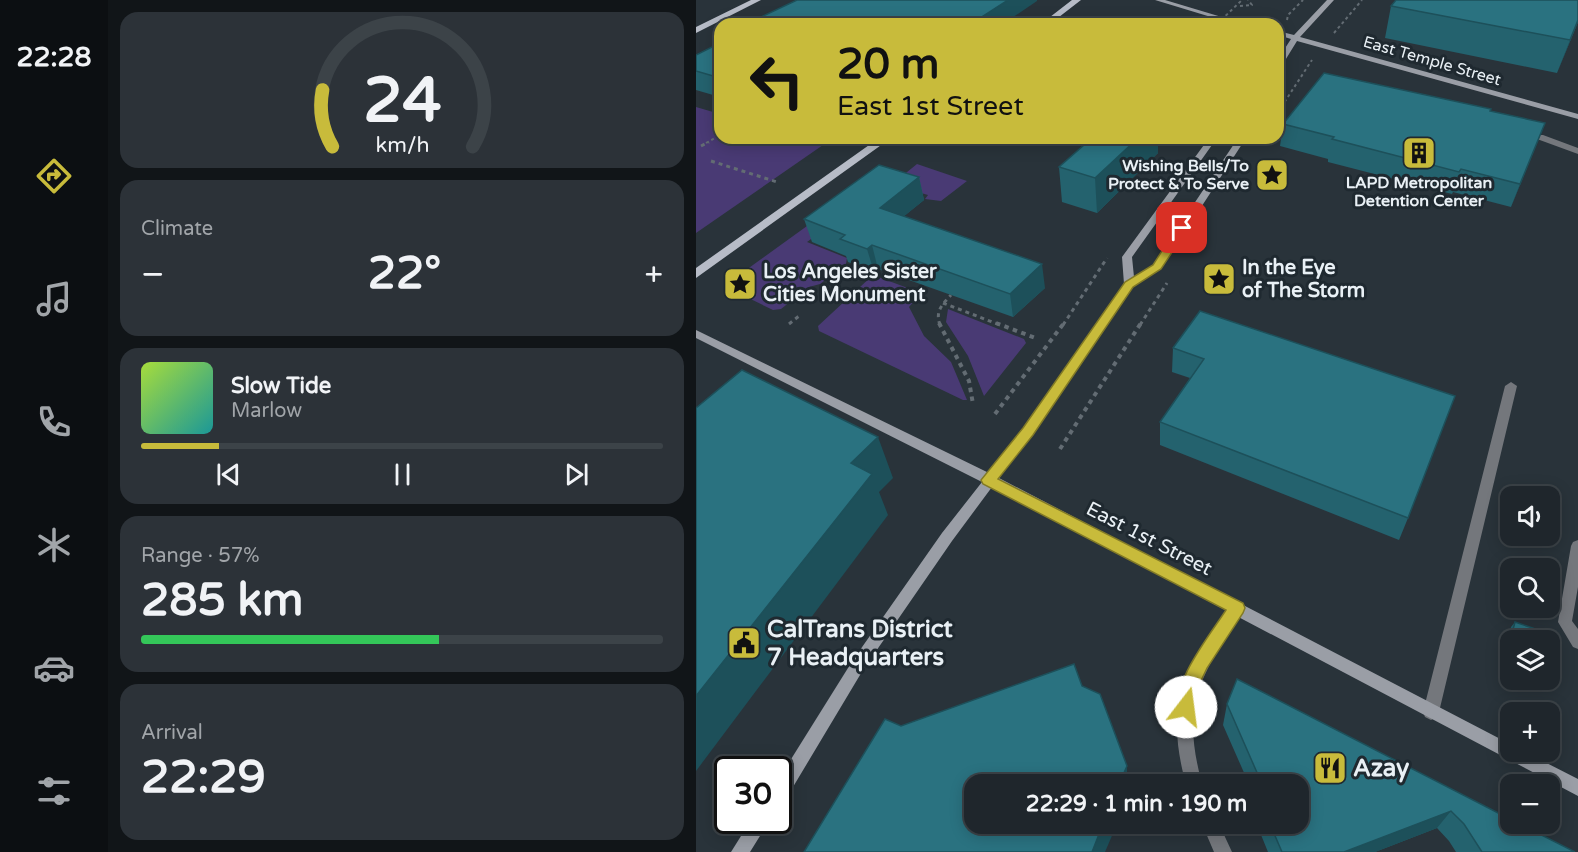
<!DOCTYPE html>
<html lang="en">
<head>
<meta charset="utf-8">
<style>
	:root { --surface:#1f262c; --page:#2c3238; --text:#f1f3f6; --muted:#a1a5a9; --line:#3c4348; --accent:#c8bb3b }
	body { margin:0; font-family:"Varela Round",sans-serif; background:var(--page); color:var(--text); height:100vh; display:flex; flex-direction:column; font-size:22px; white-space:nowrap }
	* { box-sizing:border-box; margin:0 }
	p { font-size:20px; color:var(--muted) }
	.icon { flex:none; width:33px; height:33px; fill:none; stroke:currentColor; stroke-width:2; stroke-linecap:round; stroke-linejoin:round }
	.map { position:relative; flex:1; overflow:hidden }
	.details { display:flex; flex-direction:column; gap:12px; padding:12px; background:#111518; width:588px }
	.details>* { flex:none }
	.guide { position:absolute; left:18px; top:18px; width:570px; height:126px; border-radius:18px; box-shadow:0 3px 15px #0003,0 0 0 2px var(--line); background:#c8bb3b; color:#111; overflow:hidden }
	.controls { position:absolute; left:804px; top:486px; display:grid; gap:12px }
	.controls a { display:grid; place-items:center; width:60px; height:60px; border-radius:12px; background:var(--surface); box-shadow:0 3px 15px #0003,0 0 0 2px var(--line); font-size:30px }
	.speed { position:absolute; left:18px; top:756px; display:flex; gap:12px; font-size:30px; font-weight:700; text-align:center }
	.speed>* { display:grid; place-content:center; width:78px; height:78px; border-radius:50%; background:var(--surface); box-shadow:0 3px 15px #0003,0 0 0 2px var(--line); line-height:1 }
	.speed .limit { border:3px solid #111; border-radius:9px; background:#fff; color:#111 }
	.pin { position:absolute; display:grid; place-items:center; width:51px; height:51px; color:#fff; margin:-26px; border-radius:12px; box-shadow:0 3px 9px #0006 }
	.me { position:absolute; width:66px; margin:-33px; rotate:15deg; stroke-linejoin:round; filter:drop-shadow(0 0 4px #0008) }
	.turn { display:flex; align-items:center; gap:21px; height:126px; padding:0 24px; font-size:27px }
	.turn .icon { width:78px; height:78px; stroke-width:2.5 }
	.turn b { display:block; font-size:42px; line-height:51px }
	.big { font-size:45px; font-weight:700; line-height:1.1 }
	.details .card { flex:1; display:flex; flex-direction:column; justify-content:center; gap:9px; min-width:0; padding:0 21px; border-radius:18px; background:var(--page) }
	.details .dial { align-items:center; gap:0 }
	.dial svg { height:156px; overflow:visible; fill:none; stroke:var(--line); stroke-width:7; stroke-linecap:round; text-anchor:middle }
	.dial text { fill:var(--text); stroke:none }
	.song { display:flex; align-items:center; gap:18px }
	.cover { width:72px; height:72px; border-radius:9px; background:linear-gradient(135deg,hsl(80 70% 55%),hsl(180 70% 35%)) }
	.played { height:6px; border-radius:3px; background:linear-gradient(90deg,var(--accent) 15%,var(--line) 15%) }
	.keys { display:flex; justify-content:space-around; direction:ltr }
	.heat { display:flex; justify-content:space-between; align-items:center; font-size:33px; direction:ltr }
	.charge { height:9px; border-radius:4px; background:linear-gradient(90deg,#34c759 57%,var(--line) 0) }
	.trip { position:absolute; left:268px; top:774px; width:345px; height:60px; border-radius:18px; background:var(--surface); box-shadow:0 3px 15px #0003,0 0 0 2px var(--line); font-weight:700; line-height:60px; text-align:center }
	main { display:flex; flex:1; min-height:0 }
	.tab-bar { display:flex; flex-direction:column; width:108px; justify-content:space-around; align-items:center; background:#0c0f12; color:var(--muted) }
	.tab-bar .icon { width:42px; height:42px }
	.tab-bar .current { color:var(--accent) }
	.tab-bar b { font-size:27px; color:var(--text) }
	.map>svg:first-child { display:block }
	.green { fill:#493a74 }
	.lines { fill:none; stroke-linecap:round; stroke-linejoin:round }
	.path-far2 { stroke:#636c73; stroke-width:2; stroke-dasharray:3 3; stroke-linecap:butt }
	.path-far1 { stroke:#636c73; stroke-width:3; stroke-dasharray:4 4; stroke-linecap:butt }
	.path { stroke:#636c73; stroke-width:4; stroke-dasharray:4.5 4.5; stroke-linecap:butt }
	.lane { fill:#74777c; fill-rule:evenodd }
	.street { fill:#74777c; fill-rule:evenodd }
	.secondary { fill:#9a9ea6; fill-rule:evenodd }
	.primary { fill:#b7bcc7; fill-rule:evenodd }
	.path-bridge { stroke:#636c73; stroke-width:2; stroke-dasharray:3 3; stroke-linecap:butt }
	.wall { fill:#24626e }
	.shaded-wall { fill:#1d505a }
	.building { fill:#2a7280; stroke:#1d505a; stroke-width:1.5 }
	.route { fill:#c8bb3b; stroke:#827a26; stroke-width:1.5 }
	.labels { text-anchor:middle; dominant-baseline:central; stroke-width:6; stroke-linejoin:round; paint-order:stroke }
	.far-street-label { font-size:16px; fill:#e9f0f5; stroke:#1f2930 }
	.far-poi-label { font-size:16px; font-weight:bold; fill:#e9f0f5; stroke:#1f2930; text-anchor:end }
	.poi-label { font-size:20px; font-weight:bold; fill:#e9f0f5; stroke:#1f2930; text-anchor:start }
	.street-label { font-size:20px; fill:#e9f0f5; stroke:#1f2930 }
	.near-poi-label { font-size:24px; font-weight:bold; fill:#e9f0f5; stroke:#1f2930; text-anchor:start }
</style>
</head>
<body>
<main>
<nav class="tab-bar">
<b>22:28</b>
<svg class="icon current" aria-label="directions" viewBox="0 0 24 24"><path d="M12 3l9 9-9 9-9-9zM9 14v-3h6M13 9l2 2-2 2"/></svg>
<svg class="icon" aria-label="music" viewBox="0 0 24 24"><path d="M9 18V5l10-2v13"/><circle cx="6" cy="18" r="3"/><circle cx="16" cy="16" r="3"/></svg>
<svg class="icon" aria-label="phone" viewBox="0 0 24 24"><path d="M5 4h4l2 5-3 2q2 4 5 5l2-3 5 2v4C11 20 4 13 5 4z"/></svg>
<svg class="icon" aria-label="climate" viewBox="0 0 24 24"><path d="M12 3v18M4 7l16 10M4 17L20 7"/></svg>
<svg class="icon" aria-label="car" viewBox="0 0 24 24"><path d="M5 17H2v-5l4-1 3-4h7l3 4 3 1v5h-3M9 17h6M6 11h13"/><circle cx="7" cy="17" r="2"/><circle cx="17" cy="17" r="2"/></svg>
<svg class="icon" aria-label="filters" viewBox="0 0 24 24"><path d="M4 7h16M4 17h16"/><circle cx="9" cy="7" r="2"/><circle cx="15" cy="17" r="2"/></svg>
</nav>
<section class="details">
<div class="card dial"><svg viewBox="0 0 100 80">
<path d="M14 69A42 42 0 1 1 86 69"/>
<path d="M14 69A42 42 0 0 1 9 40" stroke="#c8bb3b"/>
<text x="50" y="56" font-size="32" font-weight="700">24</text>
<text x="50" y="72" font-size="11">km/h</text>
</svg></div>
<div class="card"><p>Climate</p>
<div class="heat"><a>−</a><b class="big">22°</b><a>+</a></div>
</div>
<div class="card">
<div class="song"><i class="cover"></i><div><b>Slow Tide</b><p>Marlow</p></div></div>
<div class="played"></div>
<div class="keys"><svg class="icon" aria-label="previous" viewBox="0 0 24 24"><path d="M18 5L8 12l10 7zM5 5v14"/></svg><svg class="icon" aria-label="pause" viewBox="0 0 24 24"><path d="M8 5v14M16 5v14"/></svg><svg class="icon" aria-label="next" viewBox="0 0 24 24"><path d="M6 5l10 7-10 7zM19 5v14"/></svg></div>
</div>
<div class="card"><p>Range · 57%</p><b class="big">285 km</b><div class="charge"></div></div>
<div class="card"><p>Arrival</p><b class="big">22:29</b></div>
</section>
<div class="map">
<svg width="882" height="852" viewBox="0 0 882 852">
	<rect width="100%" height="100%" fill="#29333a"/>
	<path class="green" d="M 0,107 L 24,114 L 24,138 L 103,138 L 127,145 L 0,233 Z
		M 221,164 L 271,181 L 245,201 L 229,199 L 232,195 L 204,187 L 190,189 Z
		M 129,213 L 144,218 L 111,242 L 151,258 L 150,264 L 124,284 L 113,287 L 85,309 L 77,310 L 38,291 L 39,278 Z
		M 177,275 L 225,293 L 213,307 L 228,336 L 255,362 L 271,400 L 267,400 L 123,331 L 122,326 Z
		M 252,309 L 328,339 L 330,343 L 288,396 L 272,356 L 250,322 Z"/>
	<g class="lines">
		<path class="path-far2" d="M 544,6 L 556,5 L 552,0
			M 591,20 L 592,15 L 607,0
			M 638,33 L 666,0
			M 582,112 L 616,60
			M 10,143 L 24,135"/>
		<path class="path-far1" d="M 5,146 L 13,142
			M 15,161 L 81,182
			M 247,303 L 304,325
			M 93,324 L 103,316
			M 244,325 C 239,311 246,305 255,295
			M 367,325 L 411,258
			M 444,325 L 471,283"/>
		<path class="path" d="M 243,323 L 273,381 L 277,404
			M 300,323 L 342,339
			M 299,414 L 368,323
			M 364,449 L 445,323"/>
		<path class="lane" d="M 841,135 L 847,135 L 882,148 L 882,154 L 841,139 Z
			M 815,382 L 821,386 L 743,712 L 741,717 L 735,720 L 729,717 L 727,712 L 809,386 Z
			M 882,540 L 882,587 L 876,621 L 882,629 L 882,649 L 877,647 L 862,622 L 875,546 L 877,542 Z"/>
		<path class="street" d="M 541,602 L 546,604 L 548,608 C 540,625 528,639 519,655 C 492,701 493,734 506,784 L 490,784 C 467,702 491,670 536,604 Z
			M 506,824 L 523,824 L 536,852 L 518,852 Z"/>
		<path class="secondary" d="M 459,0 L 469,0 L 549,24 L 538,24 Z
			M 631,0 L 638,0 L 604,37 L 882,114 L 882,119 L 601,41 L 585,67 L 582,67 L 582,59 L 595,39 L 582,35 L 582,31 L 598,35 Z
			M 513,138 L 521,138 L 436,257 L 438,277 L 457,265 L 542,138 L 550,138 L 465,269 L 437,286 L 336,434 L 303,478 L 814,744 L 814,752 L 829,752 L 882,779 L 882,796 L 296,487 L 256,541 L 167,670 L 88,802 L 82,804 L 82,780 L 157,660 L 246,533 L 286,482 L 0,338 L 0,330 L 293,473 L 328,428 L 428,284 L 426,257 Z
			M 55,820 L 74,820 L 54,852 L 35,852 Z"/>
		<path class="primary" d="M 55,0 L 65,0 L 0,33 L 0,27 Z
			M 376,0 L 385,0 L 354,24 L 345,24 Z
			M 183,138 L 195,138 L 0,278 L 0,268 Z"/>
		<path class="path-bridge" d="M 521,24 L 546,0"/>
	</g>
	<path class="wall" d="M 695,6 L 882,22 L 861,73 L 689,38 Z
		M 24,43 L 24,97 L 0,90 L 0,55 Z
		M 795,111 L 849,123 L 815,207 L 757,192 L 756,194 L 632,162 L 632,159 L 584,146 L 587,124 Z
		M 382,138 L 462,138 L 462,153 L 401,213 L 366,202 L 363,167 L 392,141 Z
		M 223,177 L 228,200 L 208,216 L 349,288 L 317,317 L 182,269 L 178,272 L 152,262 L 150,256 L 116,242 L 108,219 Z
		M 504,311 L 712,518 L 703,540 L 464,445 L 464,422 L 494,378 L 476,372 L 477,348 Z
		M 819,622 L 814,640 L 814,657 L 808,654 L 815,627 Z
		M 531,704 L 879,852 L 760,852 L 753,841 L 741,828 L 679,852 L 572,852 L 561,825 L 562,824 L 603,824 L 603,784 L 553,784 L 527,725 Z"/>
	<path class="shaded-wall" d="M 312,0 L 341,0 L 341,1 L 307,24 L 275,24 Z
		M 882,20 L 882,22 L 861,73 L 874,40 Z
		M 849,123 L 840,146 L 815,207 L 824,184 Z
		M 442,138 L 462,138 L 462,153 L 401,213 L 399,178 Z
		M 223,177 L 228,200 L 190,231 L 184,208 Z
		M 176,245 L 182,269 L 178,272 L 171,249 Z
		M 346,264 L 349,288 L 317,317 L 314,294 Z
		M 182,437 L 197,478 L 183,492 L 192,515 L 0,771 L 0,696 L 155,463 Z
		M 431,766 L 431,784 L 423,784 Z
		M 755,811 L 741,828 L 679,852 L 648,852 Z
		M 407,824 L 421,824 L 409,852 L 396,852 Z"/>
	<path class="building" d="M 101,0 L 312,0 L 275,24 L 62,24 L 74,18 L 67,16 Z
		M 700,0 L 882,0 L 882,20 L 874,40 L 695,6 Z
		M 375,21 L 386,24 L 372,24 Z
		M 24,43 L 24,78 L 0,71 L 0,55 Z
		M 628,73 L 795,109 L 794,111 L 849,123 L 824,184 L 765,169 L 763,172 L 636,139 L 638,137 L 587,124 Z
		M 396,138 L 442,138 L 399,178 L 363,167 Z
		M 183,165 L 223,177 L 184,208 L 346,264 L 314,294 L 176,245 L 171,249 L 144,239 L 149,235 L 108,219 Z
		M 504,311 L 759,396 L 712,518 L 464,422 L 508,359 L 477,348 Z
		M 46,370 L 182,437 L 155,463 L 176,474 L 0,696 L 0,408 Z
		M 819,622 L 848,632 L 846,640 L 814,640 L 814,650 L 812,649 Z
		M 378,664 L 386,686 L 404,694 L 431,766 L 423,784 L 279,784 L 279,824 L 407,824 L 396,852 L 108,852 L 189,719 L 205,726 Z
		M 541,679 L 814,819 L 814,824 L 824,824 L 879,852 L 786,852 L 768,824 L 755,811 L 648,852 L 586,852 L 574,824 L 603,824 L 603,784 L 566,784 L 531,704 Z"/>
	<path class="route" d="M 486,225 L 492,228 L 465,269 L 437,287 L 337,435 L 302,479 L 547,603 L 549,608 L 547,613 L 511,668 L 503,685 L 496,713 L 490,715 L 483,713 C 472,687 516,632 530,610 L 287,484 L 285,480 L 327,428 L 429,282 L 457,265 L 482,226 Z"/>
	<defs>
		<g id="building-square" transform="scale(1.725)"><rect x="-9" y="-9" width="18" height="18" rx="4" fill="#c8bb3b" stroke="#1f2930"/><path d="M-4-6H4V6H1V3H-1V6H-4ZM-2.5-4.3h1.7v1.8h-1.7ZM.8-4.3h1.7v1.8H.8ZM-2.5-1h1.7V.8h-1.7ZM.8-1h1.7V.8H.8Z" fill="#111"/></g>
		<g id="sight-square" transform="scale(1.725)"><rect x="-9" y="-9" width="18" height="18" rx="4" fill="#c8bb3b" stroke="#1f2930"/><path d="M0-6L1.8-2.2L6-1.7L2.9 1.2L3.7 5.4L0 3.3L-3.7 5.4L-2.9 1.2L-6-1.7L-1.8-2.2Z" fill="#111"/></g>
		<g id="civic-square" transform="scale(1.725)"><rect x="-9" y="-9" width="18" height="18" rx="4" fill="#c8bb3b" stroke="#1f2930"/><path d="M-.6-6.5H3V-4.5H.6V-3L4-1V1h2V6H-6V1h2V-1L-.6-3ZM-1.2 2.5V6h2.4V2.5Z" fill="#111"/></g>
		<g id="restaurant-square" transform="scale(1.725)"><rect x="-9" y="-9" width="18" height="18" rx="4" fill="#c8bb3b" stroke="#1f2930"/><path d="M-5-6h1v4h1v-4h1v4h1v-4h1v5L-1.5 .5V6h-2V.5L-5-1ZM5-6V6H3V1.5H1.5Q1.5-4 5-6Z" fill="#111"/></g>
	</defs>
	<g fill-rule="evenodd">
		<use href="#building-square" x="723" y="153"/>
		<use href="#sight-square" x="576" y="175"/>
		<use href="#sight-square" x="523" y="279"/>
		<use href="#sight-square" x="44" y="284"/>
		<use href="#civic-square" x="48" y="643"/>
		<use href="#restaurant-square" x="634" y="768"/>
	</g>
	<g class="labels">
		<g class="far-street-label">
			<text transform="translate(736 61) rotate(16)">East Temple Street</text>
		</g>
		<g class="far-poi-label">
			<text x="553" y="166">Wishing Bells/To<tspan x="553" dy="18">Protect &amp; To Serve</tspan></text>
			<text x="723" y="183" text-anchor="middle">LAPD Metropolitan<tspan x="723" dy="18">Detention Center</tspan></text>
		</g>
		<g class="poi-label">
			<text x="546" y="268">In the Eye<tspan x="546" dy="23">of The Storm</tspan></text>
			<text x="67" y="272">Los Angeles Sister<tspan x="67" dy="23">Cities Monument</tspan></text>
		</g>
		<g class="street-label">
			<text transform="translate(453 539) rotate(27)">East 1st Street</text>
		</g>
		<g class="near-poi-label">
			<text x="71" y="629">CalTrans District<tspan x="71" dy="28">7 Headquarters</tspan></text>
			<text x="657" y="768">Azay</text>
		</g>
	</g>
</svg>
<div class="controls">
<a><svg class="icon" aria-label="sound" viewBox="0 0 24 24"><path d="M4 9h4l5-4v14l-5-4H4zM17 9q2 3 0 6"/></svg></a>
<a><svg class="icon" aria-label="search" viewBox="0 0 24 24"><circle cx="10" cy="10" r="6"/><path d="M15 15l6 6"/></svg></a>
<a><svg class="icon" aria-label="layers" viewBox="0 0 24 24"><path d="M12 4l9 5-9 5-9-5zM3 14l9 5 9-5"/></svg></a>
<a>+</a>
<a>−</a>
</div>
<div class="speed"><div class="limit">30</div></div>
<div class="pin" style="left:486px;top:228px;background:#d93025"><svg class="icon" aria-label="arrive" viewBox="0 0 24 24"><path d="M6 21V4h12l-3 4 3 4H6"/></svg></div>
<svg class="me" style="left:490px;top:707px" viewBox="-20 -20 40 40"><circle r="19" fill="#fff"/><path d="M0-13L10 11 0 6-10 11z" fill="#c8bb3b"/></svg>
<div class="trip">22:29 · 1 min · 190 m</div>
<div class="guide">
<div class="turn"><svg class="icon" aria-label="left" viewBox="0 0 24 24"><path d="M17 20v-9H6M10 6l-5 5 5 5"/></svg><div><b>20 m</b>East 1st Street</div></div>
</div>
</div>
</main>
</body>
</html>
